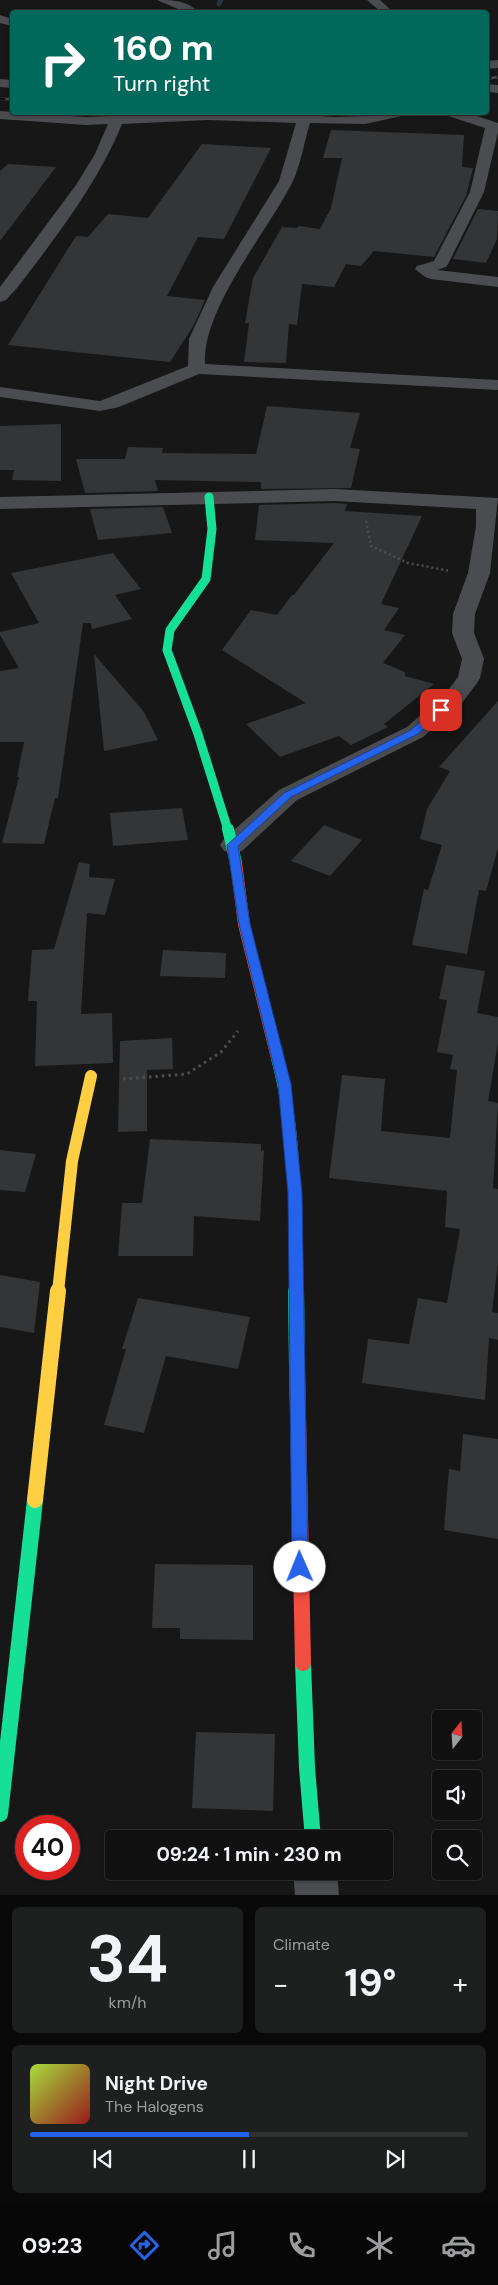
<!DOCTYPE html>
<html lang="en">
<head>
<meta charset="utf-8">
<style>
	:root { --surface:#111; --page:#1e1f1f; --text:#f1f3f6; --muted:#9c9d9f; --line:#303131; --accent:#2563eb }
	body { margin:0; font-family:"DM Sans",sans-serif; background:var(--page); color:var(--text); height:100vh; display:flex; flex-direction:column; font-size:19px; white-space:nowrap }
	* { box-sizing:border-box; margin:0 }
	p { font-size:16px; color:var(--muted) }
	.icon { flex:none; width:28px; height:28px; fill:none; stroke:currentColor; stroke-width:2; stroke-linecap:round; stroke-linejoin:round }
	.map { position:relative; height:1895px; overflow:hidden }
	.panel { display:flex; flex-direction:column; gap:12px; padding:12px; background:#090909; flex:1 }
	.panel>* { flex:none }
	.banner { position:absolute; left:10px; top:10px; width:479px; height:105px; border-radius:5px; box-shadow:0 1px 4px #0004,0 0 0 1px var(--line); background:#00695c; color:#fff; overflow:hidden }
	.needle { width:32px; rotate:17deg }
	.buttons { position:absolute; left:432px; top:1710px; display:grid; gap:10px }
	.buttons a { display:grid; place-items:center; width:50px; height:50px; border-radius:5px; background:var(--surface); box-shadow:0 1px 4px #0004,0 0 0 1px var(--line); font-size:25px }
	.speed { position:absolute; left:15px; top:1815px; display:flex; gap:10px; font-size:25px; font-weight:700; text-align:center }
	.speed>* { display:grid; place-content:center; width:65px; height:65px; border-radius:50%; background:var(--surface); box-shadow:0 1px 4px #0004,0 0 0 1px var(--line); line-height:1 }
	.speed .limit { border:8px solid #d22; background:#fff; color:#111 }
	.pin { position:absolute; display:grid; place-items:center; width:42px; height:42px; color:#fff; margin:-21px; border-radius:10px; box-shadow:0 2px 8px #0006 }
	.me { position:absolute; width:55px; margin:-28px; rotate:359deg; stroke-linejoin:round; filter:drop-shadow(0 0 4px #0008) }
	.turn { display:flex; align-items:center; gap:18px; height:105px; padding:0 20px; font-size:22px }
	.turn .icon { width:65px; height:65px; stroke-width:2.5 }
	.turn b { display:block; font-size:35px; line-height:42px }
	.big { font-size:38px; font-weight:700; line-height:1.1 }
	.panel .card { flex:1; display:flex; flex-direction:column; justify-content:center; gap:8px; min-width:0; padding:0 18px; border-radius:8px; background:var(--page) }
	.panel .dial { align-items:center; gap:0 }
	.dial b { font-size:65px; line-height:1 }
	.song { display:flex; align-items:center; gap:15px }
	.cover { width:60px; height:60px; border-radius:8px; background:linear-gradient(135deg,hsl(80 70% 55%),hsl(0 70% 35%)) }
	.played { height:5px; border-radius:2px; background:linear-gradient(90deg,var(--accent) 50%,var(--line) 50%) }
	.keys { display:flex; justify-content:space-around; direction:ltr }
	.heat { display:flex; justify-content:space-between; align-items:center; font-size:28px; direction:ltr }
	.panel .tiles { flex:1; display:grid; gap:12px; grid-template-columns:1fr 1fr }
	.card:last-child { grid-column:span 2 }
	.trip { position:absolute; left:105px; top:1830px; width:288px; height:50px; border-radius:5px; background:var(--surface); box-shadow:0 1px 4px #0004,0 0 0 1px var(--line); font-weight:700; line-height:50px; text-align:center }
	.tabs { display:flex; height:80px; justify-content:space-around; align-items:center; background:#070707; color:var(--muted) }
	.tabs .icon { width:35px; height:35px }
	.tabs .selected { color:var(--accent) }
	.tabs b { font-size:22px; color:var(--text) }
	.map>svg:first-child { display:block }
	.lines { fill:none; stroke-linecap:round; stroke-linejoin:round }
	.stream { stroke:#2a3239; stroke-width:5 }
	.building { fill:#343537 }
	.path-far1 { stroke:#4d4e52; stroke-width:2.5; stroke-dasharray:2 3; stroke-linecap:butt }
	.path { stroke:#4d4e52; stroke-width:3; stroke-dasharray:2.5 4; stroke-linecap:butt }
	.street { fill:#4b4c50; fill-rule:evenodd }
	.fast-far2 { stroke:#16e098; stroke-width:9 }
	.fast-far1 { stroke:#16e098; stroke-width:12 }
	.fast { stroke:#16e098; stroke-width:16 }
	.slow-far1 { stroke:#ffcf43; stroke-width:12 }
	.slow { stroke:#ffcf43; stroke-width:16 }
	.jam-far1 { stroke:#f24e42; stroke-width:12 }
	.jam { stroke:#f24e42; stroke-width:16 }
	.rail-casing { stroke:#4b4c4f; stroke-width:2.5 }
	.rail { stroke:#111113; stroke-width:2; stroke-dasharray:5.5; stroke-linecap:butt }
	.route { fill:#2563eb; stroke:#184099 }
</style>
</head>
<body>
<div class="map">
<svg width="498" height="1895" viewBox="0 0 498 1895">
	<rect width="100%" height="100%" fill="#171717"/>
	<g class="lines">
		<path class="stream" d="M 219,4 L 221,0"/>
	</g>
	<path class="building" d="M 331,130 L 464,135 L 462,167 L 473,168 L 466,196 L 434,257 L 374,251 L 361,266 L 346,264 L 334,287 L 302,284 L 297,325 L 289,324 L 286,363 L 244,362 L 249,323 L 245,323 L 253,278 L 282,227 L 297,228 L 299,226 L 320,229 L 331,208 L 342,158 L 323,158 Z
		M 202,144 L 271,148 L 224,239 L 198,237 L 167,296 L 205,300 L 194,325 L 170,362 L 8,345 L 76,236 L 88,237 L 108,214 L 148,218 Z
		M 8,164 L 56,167 L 0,241 L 0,171 Z
		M 478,209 L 498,211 L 497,239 L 486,263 L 453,259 Z
		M 267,406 L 360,413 L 350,448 L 360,449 L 351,488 L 261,489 L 261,482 L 155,480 L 158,491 L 85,493 L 76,459 L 125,459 L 128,447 L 163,448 L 162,453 L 256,454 Z
		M 61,424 L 61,481 L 12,480 L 14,470 L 0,470 L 0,426 Z
		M 335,503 L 347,504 L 345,511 L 422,516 L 381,604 L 399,608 L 384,630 L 405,635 L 383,663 L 405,672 L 405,676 L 434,684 L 384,724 L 388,727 L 351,745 L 339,736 L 280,757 L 246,724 L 306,703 L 222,650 L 251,610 L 277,615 L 292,595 L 294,595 L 334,543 L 255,540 L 259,505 Z
		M 163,507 L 172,533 L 98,540 L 90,509 Z
		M 113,553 L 141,589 L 115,595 L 132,619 L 92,629 L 91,623 L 83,623 L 58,798 L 55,798 L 44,844 L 2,843 L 19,777 L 17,777 L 24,742 L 0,742 L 0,671 L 19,668 L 0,635 L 0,632 L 39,623 L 11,573 Z
		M 94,654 L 144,712 L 158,740 L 104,751 Z
		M 498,701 L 498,848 L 486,891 L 479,890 L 467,954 L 412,945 L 424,889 L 428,890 L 442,845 L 420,839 L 427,809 L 450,771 L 439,767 Z
		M 182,808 L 188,840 L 113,846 L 110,813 Z
		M 324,825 L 362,840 L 330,876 L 291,861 Z
		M 79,862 L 90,864 L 89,877 L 115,879 L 105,915 L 87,913 L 81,1014 L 112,1013 L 113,1063 L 35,1066 L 37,1001 L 28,1001 L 32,950 L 54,949 Z
		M 163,950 L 226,953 L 225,978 L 160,976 Z
		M 446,965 L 485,971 L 477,1013 L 498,1017 L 498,1042 L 488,1101 L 498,1103 L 493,1188 L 498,1189 L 498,1263 L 492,1312 L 498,1313 L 498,1340 L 489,1338 L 485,1400 L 362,1383 L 368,1339 L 409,1344 L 418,1298 L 447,1303 L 460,1229 L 445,1227 L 447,1191 L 329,1178 L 342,1075 L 385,1079 L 381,1131 L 450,1138 L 457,1070 L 450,1069 L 453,1055 L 437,1052 L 447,1000 L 439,999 Z
		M 172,1038 L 173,1069 L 147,1070 L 147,1131 L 118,1132 L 120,1041 Z
		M 150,1139 L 261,1144 L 261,1151 L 264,1150 L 260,1221 L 194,1216 L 193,1256 L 118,1256 L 122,1203 L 142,1203 Z
		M 0,1150 L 36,1154 L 25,1192 L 0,1190 Z
		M 0,1275 L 40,1282 L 34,1333 L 0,1327 Z
		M 138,1298 L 250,1317 L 238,1369 L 166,1356 L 144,1433 L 104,1425 L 126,1349 L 122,1349 Z
		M 463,1434 L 498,1439 L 498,1539 L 444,1530 L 449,1469 L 460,1471 Z
		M 155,1564 L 253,1565 L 253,1640 L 180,1639 L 180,1628 L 152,1628 Z
		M 196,1732 L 275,1734 L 273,1811 L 192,1808 Z"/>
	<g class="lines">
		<path class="path-far1" d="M 366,521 L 371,546 L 408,563 L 450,571"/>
		<path class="path" d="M 123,1079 L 187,1074 L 221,1052 L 238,1031"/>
		<path class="street" d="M 157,0 C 172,0 187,0 198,12 L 185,12 Z
			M 367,0 L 380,0 L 393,12 L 381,12 Z
			M 0,15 L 12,19 L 12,26 L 0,23 Z
			M 498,60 L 498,68 L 486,69 L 486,61 Z
			M 0,79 L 12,80 L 12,88 L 0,87 Z
			M 486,84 L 498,85 L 498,93 L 486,92 Z
			M 0,111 L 86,117 L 196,112 L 264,112 L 334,117 L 365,116 L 381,112 L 407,112 L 406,115 L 365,124 L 310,123 C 304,142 301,165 292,183 C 267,232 202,309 205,364 L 498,380 L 498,390 L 199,374 L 119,407 L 100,411 L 0,397 L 0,387 L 100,401 L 188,366 L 189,339 L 213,287 L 279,181 L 296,123 L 208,120 L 122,124 C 99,181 55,239 17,288 L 6,300 L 0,302 L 0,287 L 76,185 L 95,154 L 108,124 L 86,125 L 0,119 Z
			M 444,112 L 465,112 L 498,123 L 498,132 L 484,192 L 448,264 L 446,267 L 437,270 L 498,277 L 498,287 L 431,279 L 425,277 L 415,269 L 417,266 L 434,261 L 470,192 L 485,128 L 445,115 Z
			M 335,489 L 498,498 L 490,573 L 475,614 L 474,633 L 484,659 L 480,678 L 477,683 L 462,703 L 423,737 L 297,800 L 242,851 L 233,853 L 224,851 L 220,845 L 224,839 L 279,790 L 407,727 L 446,693 L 458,677 L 462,659 L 452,633 L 453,614 L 468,573 L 476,526 L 476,509 L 335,501 L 0,509 L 0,497 Z
			M 293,1871 L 337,1871 L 339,1895 L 295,1895 Z"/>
		<path class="fast-far2" d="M 209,497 L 212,529 L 206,579 L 170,630 L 167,650 L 198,734 L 228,830"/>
		<path class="fast-far1" d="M 228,829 L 236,863
			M 277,1058 C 297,1132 295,1215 296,1292"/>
		<path class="fast" d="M 296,1291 L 297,1367
			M 303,1663 L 307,1768 L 313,1839
			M 0,1814 L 35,1500"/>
		<path class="slow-far1" d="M 58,1292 L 72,1161 L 91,1076"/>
		<path class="slow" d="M 35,1500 L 58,1291"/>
		<path class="jam-far1" d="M 236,863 L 244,924 L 277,1058"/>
		<path class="jam" d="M 297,1367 L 303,1663"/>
		<g class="rail-casing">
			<path id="rail" d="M 486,79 L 498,77
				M 0,99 L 12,99"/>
		</g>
		<use href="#rail" class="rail"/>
	</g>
	<path class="route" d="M 437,707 L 444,707 L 446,710 L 418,734 L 291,797 L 238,846 L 250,924 L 291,1084 L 302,1193 L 308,1567 L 306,1573 L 300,1575 L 295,1573 L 292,1567 L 288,1193 L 278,1084 L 239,924 L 227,845 L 284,793 L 411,730 Z"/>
</svg>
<div class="buttons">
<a><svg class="needle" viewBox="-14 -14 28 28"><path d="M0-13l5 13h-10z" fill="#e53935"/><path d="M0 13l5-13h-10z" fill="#9c9d9f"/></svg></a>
<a><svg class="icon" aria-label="sound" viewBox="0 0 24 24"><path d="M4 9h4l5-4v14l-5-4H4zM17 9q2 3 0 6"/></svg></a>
<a><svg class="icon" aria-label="search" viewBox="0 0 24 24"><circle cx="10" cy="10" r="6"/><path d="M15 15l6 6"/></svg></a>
</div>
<div class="speed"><div class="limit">40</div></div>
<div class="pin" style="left:441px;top:710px;background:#d93025"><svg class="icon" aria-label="arrive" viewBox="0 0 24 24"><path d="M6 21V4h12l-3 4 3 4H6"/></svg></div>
<svg class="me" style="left:300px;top:1567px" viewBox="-20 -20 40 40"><circle r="19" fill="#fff"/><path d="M0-13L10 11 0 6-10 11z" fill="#2563eb"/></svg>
<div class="trip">09:24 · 1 min · 230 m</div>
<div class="banner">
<div class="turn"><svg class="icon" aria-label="right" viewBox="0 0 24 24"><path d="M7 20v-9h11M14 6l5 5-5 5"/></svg><div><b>160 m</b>Turn right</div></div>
</div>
</div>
<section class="panel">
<div class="tiles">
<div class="card dial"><b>34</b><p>km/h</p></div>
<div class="card"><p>Climate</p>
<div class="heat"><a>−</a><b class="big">19°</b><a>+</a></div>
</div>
<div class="card">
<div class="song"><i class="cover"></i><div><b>Night Drive</b><p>The Halogens</p></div></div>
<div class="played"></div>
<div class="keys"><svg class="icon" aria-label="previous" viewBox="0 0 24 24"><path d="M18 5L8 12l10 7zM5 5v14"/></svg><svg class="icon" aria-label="pause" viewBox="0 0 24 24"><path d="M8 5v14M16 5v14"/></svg><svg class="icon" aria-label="next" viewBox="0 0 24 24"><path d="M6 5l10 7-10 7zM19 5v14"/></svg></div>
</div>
</div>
</section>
<nav class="tabs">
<b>09:23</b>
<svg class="icon selected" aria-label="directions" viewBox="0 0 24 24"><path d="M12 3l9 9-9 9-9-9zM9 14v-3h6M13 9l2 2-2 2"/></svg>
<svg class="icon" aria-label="music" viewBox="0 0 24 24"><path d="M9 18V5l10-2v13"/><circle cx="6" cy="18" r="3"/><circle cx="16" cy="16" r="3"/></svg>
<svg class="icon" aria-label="phone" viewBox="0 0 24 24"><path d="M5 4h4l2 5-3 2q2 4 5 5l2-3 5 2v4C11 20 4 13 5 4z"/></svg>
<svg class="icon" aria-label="climate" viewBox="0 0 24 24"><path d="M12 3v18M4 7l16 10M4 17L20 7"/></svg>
<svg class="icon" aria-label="car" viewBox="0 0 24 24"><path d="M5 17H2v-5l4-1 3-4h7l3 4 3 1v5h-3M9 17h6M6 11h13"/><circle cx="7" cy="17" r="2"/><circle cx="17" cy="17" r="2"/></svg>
</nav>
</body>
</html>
